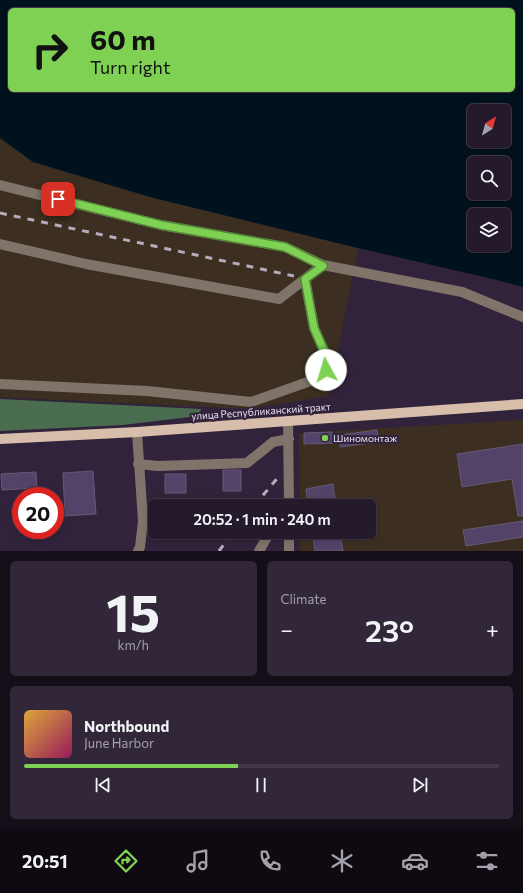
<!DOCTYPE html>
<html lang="en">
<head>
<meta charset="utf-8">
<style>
	:root { --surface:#251a2c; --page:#312738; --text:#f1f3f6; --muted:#a3a1a9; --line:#423848; --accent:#7ed153 }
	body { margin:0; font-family:Commissioner,sans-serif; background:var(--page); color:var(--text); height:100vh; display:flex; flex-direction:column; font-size:15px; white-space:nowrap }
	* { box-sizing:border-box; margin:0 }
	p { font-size:13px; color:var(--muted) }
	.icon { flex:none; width:22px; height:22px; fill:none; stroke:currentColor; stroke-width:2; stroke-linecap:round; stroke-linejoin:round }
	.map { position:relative; height:551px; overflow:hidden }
	.sheet { display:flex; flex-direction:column; gap:10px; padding:10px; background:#140e18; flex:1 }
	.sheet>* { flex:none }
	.top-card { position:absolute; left:8px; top:8px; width:507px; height:84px; border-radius:6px; box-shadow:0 2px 6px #0003,0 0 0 1px var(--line); background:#7ed153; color:#111; overflow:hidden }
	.needle { width:26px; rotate:36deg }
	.tools { position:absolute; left:467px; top:104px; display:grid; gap:8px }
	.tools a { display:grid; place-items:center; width:44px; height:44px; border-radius:6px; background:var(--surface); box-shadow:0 2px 6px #0003,0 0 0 1px var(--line); font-size:20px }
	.speed { position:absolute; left:12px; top:487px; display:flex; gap:8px; font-size:20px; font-weight:700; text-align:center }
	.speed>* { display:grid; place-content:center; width:52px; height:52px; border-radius:50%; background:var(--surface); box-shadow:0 2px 6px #0003,0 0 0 1px var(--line); line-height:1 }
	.speed .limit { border:6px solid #d22; background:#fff; color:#111 }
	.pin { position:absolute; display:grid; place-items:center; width:34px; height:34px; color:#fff; margin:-17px; border-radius:8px; box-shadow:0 2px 6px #0006 }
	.me { position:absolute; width:44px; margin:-22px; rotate:354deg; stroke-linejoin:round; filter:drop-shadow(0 0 3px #0008) }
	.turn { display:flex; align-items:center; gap:14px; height:84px; padding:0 16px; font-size:18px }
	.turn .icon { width:52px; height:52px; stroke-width:2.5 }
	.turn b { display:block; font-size:28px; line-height:34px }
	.big { font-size:30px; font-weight:600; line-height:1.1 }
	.sheet .widget { flex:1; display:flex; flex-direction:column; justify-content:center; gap:6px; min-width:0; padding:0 14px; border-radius:6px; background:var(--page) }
	.sheet .dial { align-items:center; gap:0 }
	.dial b { font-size:52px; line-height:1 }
	.song { display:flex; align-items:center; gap:12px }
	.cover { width:48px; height:48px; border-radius:6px; background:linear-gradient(135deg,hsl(40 70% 55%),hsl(330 70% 35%)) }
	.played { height:4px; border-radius:2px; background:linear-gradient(90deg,var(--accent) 45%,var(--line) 45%) }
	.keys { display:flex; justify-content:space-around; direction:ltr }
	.heat { display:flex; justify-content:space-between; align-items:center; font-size:22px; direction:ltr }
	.sheet .tiles { flex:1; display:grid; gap:10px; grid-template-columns:1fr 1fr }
	.widget:last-child { grid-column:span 2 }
	.trip { position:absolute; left:148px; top:499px; width:228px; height:40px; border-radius:6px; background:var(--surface); box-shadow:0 2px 6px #0003,0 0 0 1px var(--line); font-weight:600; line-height:40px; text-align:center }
	.tab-bar { display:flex; height:64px; justify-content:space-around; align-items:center; background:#0f0a12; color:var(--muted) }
	.tab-bar .icon { width:28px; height:28px }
	.tab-bar .on { color:var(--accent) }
	.tab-bar b { font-size:18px; color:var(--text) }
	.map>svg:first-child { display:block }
	.industrial { fill:#3c2f21 }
	.forest { fill:#4a6d4f }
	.water { fill:#00121d; fill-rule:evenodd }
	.building { fill:#534368; stroke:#655a76 }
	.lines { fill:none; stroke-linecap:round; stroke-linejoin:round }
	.minor { stroke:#80746a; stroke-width:10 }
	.major { stroke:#d7beaa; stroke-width:10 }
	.rail { stroke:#b6abbd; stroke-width:3; stroke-dasharray:7 7; stroke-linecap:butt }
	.route-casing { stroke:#528836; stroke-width:10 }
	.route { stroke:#7ed153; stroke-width:7 }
	.poi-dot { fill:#7ed153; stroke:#31233b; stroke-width:1.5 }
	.labels { text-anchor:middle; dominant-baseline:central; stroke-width:4; stroke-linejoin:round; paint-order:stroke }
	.street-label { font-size:10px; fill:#ebe2f2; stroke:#31233b }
	.poi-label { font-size:10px; fill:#ebe2f2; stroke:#31233b; text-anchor:start }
</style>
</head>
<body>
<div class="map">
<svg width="523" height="551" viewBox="0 0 523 551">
	<rect width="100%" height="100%" fill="#31233b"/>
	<path class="industrial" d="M 0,138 L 33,162 L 150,197 L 358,248 L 329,396 L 248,409 L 0,397 Z
		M 523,420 L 523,551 L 300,551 L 300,532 L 369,532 L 369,506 L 300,506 L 299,433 Z"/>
	<path class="forest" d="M 0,399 L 201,409 L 198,416 L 123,425 L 0,431 Z"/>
	<path class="water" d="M 0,0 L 523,0 L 523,287 L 493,279 L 358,248 L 150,197 L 33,162 L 0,138 ZM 10,10 L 513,10 L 513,90 L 10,90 ZM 474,111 L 504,111 L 504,141 L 474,141 ZM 474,163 L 504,163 L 504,193 L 474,193 ZM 474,215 L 504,215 L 504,245 L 474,245 Z"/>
	<path class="building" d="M 377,430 L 379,442 L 340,447 L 340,443 L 304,444 L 304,433 L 332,432 L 332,436 Z
		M 523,444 L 523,516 L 518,516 L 512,479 L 462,487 L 457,454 Z
		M 223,470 L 241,470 L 241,491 L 223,491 Z
		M 93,471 L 96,514 L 65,516 L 63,473 Z
		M 36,472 L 37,488 L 2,490 L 1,474 Z
		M 165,474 L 186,474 L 186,493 L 165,493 Z
		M 333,484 L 336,506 L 308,506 L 306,489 Z
		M 523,521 L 523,537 L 466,546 L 463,530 Z
		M 312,532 L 340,532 L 343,551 L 315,551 Z"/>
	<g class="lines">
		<path class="minor" d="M 0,185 L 161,225 L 285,247 L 323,265 L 462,292 L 523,317
			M 0,244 L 86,264 L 279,299 L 323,265
			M 0,384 L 147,391 L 251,402 L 319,378 L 326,370 L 327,357 L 314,328 L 305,279
			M 288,421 L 289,506
			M 137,432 L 143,521 L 140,547 L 138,551
			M 138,464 L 158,466 L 247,463 L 273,442 L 289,439
			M 289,532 L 289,551
			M 259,551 L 270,532"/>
		<path class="major" d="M 0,439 L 137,432 L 523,404"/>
		<path class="rail" d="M 0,213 L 294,276
			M 254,506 L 280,475
			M 219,551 L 233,532"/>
	</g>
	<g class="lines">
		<g class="route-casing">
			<path id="route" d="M 58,199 L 161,225 L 285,247 L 323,266 L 305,279 L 314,328 L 327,358 L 326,370"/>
		</g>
		<use href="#route" class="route"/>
	</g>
	<circle class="poi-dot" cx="325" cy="438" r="4"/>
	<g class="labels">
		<g class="street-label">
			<text transform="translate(261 411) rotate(-4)">улица Республиканский тракт</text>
		</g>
		<g class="poi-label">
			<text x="333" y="438">Шиномонтаж</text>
		</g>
	</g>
</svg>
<div class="tools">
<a><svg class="needle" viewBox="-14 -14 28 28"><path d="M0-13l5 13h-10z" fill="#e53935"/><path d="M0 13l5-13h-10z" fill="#a3a1a9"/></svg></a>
<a><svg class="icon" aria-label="search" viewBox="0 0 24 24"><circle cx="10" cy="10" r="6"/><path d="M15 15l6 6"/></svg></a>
<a><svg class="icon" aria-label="layers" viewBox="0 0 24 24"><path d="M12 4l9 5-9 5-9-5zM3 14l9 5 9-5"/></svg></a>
</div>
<div class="speed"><div class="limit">20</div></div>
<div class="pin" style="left:58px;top:199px;background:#d93025"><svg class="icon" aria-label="arrive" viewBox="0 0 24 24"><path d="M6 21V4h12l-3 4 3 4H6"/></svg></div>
<svg class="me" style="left:326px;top:370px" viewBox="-20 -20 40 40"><circle r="19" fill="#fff"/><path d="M0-13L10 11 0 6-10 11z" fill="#7ed153"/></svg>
<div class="trip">20:52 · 1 min · 240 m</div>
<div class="top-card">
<div class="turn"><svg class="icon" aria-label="right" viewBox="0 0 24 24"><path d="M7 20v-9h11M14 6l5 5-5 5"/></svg><div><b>60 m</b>Turn right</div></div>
</div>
</div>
<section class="sheet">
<div class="tiles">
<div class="widget dial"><b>15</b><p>km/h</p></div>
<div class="widget"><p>Climate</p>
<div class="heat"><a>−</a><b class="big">23°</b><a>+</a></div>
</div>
<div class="widget">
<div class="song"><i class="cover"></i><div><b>Northbound</b><p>June Harbor</p></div></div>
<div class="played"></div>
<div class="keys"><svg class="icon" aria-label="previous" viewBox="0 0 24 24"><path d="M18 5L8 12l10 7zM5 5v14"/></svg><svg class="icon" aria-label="pause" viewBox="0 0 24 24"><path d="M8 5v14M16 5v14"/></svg><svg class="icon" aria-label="next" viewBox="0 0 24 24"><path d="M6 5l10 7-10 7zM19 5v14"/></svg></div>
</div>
</div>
</section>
<nav class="tab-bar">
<b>20:51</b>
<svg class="icon on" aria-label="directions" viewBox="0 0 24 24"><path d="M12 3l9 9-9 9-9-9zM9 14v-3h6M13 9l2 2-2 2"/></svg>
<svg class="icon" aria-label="music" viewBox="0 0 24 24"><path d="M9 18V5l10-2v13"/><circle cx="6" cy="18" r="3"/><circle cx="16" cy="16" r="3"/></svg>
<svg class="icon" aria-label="phone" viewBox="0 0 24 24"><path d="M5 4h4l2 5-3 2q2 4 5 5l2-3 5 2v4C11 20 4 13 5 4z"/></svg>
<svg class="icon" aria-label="climate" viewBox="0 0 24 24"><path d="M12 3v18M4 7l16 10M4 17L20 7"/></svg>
<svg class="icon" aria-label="car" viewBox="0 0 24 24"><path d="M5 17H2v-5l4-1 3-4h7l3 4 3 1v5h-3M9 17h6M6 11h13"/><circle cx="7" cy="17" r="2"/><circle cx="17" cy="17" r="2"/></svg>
<svg class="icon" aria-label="filters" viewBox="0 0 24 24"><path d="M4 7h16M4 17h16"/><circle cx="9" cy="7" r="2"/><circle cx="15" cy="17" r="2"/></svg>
</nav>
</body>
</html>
